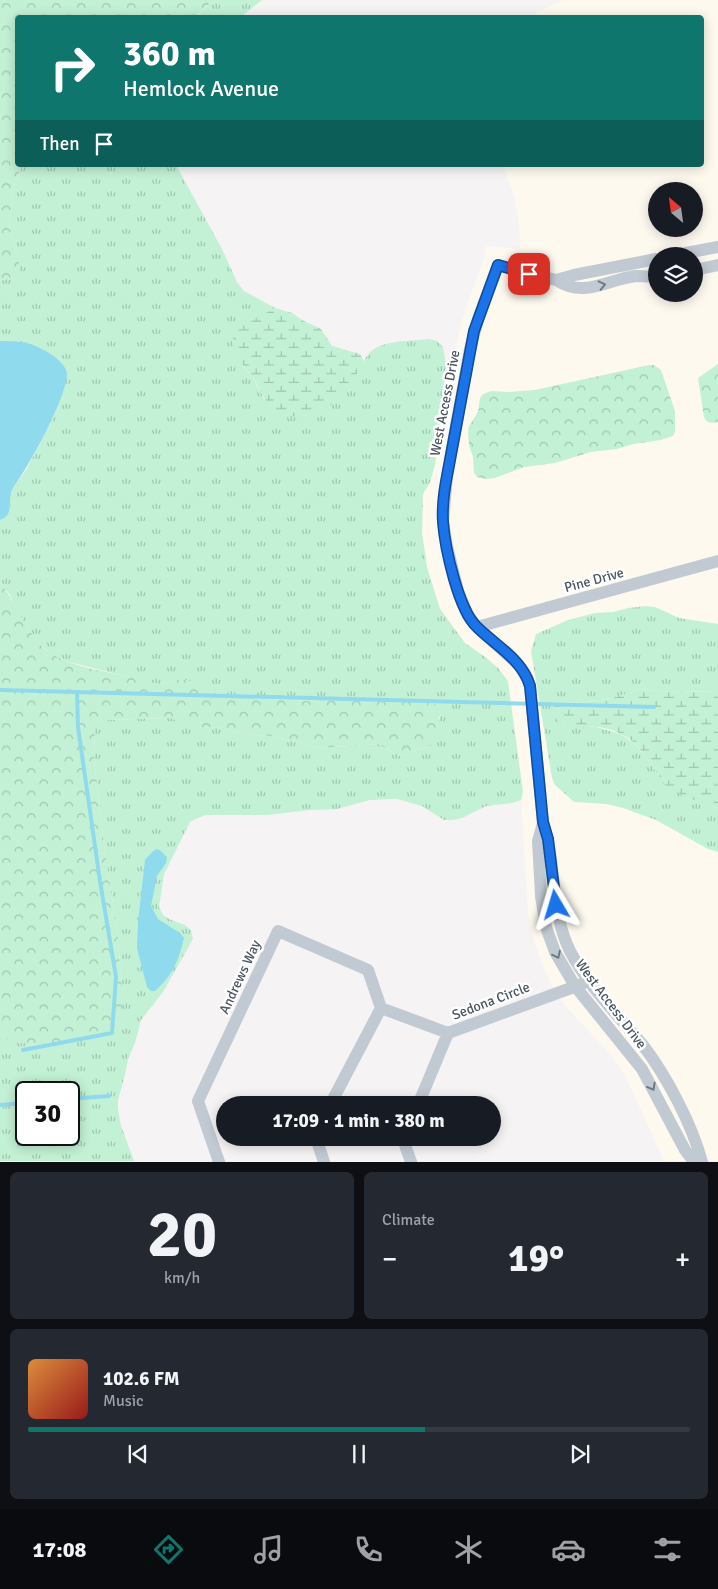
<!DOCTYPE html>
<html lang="en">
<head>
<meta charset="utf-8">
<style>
	:root { --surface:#171b24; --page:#242831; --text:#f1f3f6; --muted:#9ea1a6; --line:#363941; --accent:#0f766e }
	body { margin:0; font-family:Signika,sans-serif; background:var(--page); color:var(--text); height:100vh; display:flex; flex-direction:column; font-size:19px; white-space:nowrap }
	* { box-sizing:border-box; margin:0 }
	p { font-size:16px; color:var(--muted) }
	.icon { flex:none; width:28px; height:28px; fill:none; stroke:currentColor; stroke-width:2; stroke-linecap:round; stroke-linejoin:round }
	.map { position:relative; height:1162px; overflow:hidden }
	.panel { display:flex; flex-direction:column; gap:10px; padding:10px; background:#0d0f14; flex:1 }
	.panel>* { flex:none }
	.banner { position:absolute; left:15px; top:15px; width:689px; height:152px; border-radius:5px; box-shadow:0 2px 12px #0003; background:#0f766e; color:#fff; overflow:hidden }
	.needle { width:32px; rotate:331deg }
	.fabs { position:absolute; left:648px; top:182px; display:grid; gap:10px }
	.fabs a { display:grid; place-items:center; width:55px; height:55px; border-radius:50%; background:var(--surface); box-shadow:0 2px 12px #0003; font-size:25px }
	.speed { position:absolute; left:15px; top:1081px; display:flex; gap:10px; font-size:25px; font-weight:700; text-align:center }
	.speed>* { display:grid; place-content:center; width:65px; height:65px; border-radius:50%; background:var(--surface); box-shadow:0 2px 12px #0003; line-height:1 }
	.speed .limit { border:2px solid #111; border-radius:8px; background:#fff; color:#111 }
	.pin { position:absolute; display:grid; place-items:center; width:42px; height:42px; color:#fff; margin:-21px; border-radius:10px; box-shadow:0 2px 8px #0006 }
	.me { position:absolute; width:55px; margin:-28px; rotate:353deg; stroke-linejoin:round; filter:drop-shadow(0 0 4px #0008) }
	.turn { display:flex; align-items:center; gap:18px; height:105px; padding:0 25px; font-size:22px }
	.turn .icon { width:65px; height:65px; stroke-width:2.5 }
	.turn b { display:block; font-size:35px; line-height:42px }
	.then { display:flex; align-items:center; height:48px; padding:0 25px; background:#0003; gap:10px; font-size:19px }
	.big { font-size:38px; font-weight:800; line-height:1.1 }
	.panel .card { flex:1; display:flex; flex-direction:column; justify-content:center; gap:8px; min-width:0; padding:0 18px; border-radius:8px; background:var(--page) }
	.panel .dial { align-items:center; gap:0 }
	.dial b { font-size:65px; line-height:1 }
	.song { display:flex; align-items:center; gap:15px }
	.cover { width:60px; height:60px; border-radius:8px; background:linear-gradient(135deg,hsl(30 70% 55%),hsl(0 70% 35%)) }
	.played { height:5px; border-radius:2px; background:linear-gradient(90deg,var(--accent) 60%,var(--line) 60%) }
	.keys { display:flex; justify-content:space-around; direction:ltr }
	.heat { display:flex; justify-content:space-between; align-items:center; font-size:28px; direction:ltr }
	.panel .tiles { flex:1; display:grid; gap:10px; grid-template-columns:1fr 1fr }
	.card:last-child { grid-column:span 2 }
	.trip { position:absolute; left:216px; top:1096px; width:285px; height:50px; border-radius:25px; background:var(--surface); box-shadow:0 2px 12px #0003; font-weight:800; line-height:50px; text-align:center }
	.menu { display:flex; height:80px; justify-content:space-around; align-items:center; background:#090b0e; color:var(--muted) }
	.menu .icon { width:35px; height:35px }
	.menu .selected { color:var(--accent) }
	.menu b { font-size:22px; color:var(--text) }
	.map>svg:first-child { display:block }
	.commercial { fill:#fdf9ef; fill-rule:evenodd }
	.grass { fill:url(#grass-tufts); fill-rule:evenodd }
	.forest { fill:url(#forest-crowns) }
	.wetland { fill:url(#wetland-marsh) }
	.water { fill:#90daee }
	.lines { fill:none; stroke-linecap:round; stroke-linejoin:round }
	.stream { stroke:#90daee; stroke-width:4 }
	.minor { stroke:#c1cad2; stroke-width:12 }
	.oneway { stroke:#6e7983 }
	.route-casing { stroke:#114b97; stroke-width:12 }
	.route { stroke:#1a73e8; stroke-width:9 }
	.labels { text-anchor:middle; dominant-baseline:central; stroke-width:5; stroke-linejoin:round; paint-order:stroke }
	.street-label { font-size:14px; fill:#4a5661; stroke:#fff }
</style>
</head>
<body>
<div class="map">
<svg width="718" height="1162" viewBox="0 0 718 1162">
	<defs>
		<pattern id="grass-tufts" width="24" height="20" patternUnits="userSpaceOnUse" patternTransform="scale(1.25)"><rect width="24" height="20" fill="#c3f1d5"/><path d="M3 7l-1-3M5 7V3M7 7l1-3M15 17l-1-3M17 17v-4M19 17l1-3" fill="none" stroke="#a0c6b0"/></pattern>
		<pattern id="forest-crowns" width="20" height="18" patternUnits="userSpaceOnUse" patternTransform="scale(1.25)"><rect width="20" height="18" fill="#c3f1d5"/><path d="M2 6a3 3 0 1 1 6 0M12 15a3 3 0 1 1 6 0" fill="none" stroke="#a0c6b0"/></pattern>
		<pattern id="wetland-marsh" width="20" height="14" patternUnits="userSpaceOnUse" patternTransform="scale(1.25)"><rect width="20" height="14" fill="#c3f1d5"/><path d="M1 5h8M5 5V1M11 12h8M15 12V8" fill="none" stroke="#a0c6b0"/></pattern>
	</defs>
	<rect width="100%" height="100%" fill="#f5f3f3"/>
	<path class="commercial" d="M 562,0 L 718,0 L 718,1161 L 664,1161 L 625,1075 L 612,1056 L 566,1007 L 556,993 L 545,971 L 535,944 L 528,914 L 521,800 L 523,792 L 522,783 L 498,668 L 485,657 L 465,643 L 440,609 L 427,567 L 422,533 L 423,494 L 430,482 L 435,465 L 444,390 L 465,310 L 484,259 L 486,246 L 520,249 L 519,222 L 514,196 L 503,165 L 701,165 L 701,18 L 529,17 ZM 656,191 L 694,191 L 694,229 L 656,229 ZM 656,256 L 694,256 L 694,294 L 656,294 Z"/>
	<path class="grass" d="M 216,0 L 262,0 L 241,17 L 195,18 L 209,4 Z
		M 22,165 L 176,165 L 222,249 L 237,282 L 244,291 L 275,308 L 271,311 L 242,365 L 253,378 L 265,400 L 363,364 C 371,338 407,342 429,339 L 437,341 L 443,347 L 446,364 L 444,390 L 435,465 L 430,482 L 423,494 L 422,533 L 427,567 L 440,609 L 465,643 L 485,657 L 498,668 L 508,681 L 523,792 L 521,800 L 512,803 L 486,806 L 462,818 L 453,820 L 444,820 L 422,806 L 397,799 L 390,799 L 370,800 L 337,809 L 310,810 L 267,815 L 205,815 L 197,818 L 190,822 L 164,874 L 159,907 L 163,915 L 169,919 L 185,925 L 191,930 L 193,939 L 163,992 L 141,1020 L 135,1043 L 128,1059 L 125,1075 L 118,1100 L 118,1109 L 121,1126 L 134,1161 L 0,1161 L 0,1034 L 2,1037 L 17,1042 L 50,1047 L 66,1043 L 82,1038 L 99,1036 L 114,1029 L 123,997 L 117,929 L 106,860 L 94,759 L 95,724 L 103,720 L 171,718 L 195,728 L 221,727 L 245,734 L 271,736 L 320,748 L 378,744 L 400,756 C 411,753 420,748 431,746 L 434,731 L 441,715 L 314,701 L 247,698 L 219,695 L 195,683 L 177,680 L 160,684 L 151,683 L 66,661 L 50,653 L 37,642 L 17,611 L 10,595 L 0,582 L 0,520 L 6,517 L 10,509 L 10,492 L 26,470 L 52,419 L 65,386 L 12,341 L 0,341 L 0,281 L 14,277 L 18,255 L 9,231 L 13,188 ZM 26,1092 L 69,1092 L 69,1135 L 26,1135 Z
		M 646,606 L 655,607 L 679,618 L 718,624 L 718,691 L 671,692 L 641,689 L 612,698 L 581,703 L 563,702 L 555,704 L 561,723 L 596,727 L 621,734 L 635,744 L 646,757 L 665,785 L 718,809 L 718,852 L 708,849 L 656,820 L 623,808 L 607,804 L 574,802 L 555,785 L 552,778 L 531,651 L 536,634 L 568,620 L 595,613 L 613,612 L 628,608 Z"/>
	<path class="forest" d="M 0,0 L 216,0 L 209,4 L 195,17 L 18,18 L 18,165 L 22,165 L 13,188 L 9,231 L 18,255 L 20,272 L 14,277 L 0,281 Z
		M 718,364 L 718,422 C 711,423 707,424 704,417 L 698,378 Z
		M 649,365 L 654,365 L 661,370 L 675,411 L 675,432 L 673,436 L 661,440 L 633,444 L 617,449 L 591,452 L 555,463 L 524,467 L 495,478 L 486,479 L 477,477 L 474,473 L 473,457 L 469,445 L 468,431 L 469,426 L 478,412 L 480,398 L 483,394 L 491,391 L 509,392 L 535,390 Z
		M 0,582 C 14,600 22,622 37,641 C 59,670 118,671 151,683 L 160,684 L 177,680 L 186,680 L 195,682 L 219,695 L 247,698 L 314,701 L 414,696 L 439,706 C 442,722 433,724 435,739 L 431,746 C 419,748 411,753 400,756 L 378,744 L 320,748 L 271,736 L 245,734 L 221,727 L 194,728 L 171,718 L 103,720 L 95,724 L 94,759 L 106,860 L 117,929 L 123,997 L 122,1014 L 114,1029 L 99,1036 L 82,1038 L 66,1043 L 50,1047 L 17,1042 L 2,1037 L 0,1034 Z"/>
	<path class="wetland" d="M 275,308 L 292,313 L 302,320 L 321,329 L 332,346 L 360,354 L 364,361 C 361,370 355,376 349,383 C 344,390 338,398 332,404 C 319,416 293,421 278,412 C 264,404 262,390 253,378 C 239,358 233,361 233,334 L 239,328 Z
		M 641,689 L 671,692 L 718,691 L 718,809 C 701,801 680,798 666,786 C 662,783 660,777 657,773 C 647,759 637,741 621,734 C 600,723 575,728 553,721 L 551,712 L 555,704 L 563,702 L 581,703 L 612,698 Z"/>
	<path class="water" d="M 0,341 C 9,341 18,341 27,343 C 39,346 66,360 67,374 C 67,397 28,468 13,488 C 6,498 16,515 0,520 Z
		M 157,849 L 161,851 L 167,857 L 166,863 L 157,876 L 151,906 L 158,919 L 180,933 L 184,938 C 178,962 173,975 155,991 L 151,991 L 147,987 L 137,948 L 138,922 L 145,860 L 153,851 Z"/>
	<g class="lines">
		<path class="stream" d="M 0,690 L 654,707
			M 23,1050 L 112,1033 L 116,977 L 100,881 L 78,727 L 77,692
			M 69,1099 L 109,1096
			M 0,1105 L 26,1103"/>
		<path class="minor" d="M 670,256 L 718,247
			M 694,270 L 718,265
			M 656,276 C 650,277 643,276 636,276 C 608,279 585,299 556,280 L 498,265 L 479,316 L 470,349 L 447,476 L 443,522 L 447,546 L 458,591 L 468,616 L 477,627 L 519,665 L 527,677 L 530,686 L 543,823 C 557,864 550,911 570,951 C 588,986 617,1014 642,1044 C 666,1075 692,1124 702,1162
			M 556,280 L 574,275 L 656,259
			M 477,627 L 718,561
			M 543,823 L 538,841 L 541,896 L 546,927 L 555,952 L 575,986 L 642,1069 L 685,1150 L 694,1162
			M 381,1008 L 448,1033
			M 418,1105 L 448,1033 L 582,984
			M 316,1138 L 324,1162
			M 405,1138 L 405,1145 L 411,1162
			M 219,1162 L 198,1101 L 278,931 L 368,970 L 381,1008 L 330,1105"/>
	</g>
	<defs><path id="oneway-chevron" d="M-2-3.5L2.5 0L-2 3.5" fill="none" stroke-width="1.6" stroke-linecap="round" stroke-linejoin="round" transform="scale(1.25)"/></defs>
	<g class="oneway">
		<use href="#oneway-chevron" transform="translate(602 285) rotate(-13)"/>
		<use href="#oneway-chevron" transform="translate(557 955) rotate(64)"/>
		<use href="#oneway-chevron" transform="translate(652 1087) rotate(61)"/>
	</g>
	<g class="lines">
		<g class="route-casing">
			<path id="route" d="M 529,274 L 498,265 L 474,331 L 447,476 C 444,491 442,506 443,522 C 445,548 458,609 477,627 C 495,645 522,659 530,686 L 543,822 L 548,839 L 556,905"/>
		</g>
		<use href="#route" class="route"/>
	</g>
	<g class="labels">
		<g class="street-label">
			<text transform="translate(445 403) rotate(-79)">West Access Drive</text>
			<text transform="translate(594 580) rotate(-15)">Pine Drive</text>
			<text transform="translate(240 977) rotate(-65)">Andrews Way</text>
			<text transform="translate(491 1001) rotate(-21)">Sedona Circle</text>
			<text transform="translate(611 1004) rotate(53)">West Access Drive</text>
		</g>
	</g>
</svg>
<div class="fabs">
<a><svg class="needle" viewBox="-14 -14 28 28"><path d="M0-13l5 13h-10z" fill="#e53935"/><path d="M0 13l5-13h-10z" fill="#9ea1a6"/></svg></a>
<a><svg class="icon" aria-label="layers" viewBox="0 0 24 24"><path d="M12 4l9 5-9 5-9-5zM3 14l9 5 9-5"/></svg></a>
</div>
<div class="speed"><div class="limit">30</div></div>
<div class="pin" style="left:529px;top:274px;background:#d93025"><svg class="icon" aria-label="arrive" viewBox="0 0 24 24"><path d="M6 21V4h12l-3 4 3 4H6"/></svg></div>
<svg class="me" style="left:556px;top:905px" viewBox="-20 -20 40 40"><path d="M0-17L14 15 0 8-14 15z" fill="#1a73e8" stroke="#fff" stroke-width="4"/></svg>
<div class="trip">17:09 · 1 min · 380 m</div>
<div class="banner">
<div class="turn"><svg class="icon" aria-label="right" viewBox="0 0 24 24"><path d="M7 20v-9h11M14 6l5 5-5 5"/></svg><div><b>360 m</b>Hemlock Avenue</div></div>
<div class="then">Then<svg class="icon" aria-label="arrive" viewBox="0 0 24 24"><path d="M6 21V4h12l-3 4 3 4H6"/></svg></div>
</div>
</div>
<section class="panel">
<div class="tiles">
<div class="card dial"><b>20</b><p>km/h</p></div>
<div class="card"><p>Climate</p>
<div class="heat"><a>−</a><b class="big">19°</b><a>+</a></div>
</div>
<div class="card">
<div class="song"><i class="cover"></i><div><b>102.6 FM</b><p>Music</p></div></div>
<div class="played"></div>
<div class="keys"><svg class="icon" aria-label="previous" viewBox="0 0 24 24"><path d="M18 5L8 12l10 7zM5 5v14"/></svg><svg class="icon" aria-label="pause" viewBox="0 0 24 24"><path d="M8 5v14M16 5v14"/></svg><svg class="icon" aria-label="next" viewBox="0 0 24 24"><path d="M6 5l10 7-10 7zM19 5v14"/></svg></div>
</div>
</div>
</section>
<nav class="menu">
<b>17:08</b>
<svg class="icon selected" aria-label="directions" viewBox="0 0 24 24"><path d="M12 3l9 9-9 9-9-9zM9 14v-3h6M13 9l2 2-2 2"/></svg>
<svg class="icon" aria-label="music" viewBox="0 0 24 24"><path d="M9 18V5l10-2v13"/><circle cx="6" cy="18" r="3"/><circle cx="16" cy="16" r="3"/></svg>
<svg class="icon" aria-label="phone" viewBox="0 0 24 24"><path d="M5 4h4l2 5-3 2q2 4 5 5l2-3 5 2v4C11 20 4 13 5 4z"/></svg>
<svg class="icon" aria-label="climate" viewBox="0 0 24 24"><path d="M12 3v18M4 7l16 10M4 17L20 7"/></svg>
<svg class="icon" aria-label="car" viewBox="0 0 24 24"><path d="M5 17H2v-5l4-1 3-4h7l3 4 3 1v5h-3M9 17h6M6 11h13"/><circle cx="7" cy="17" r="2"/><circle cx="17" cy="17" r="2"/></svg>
<svg class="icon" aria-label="filters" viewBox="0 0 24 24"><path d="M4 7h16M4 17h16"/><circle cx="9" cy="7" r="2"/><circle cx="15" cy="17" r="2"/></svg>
</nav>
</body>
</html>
